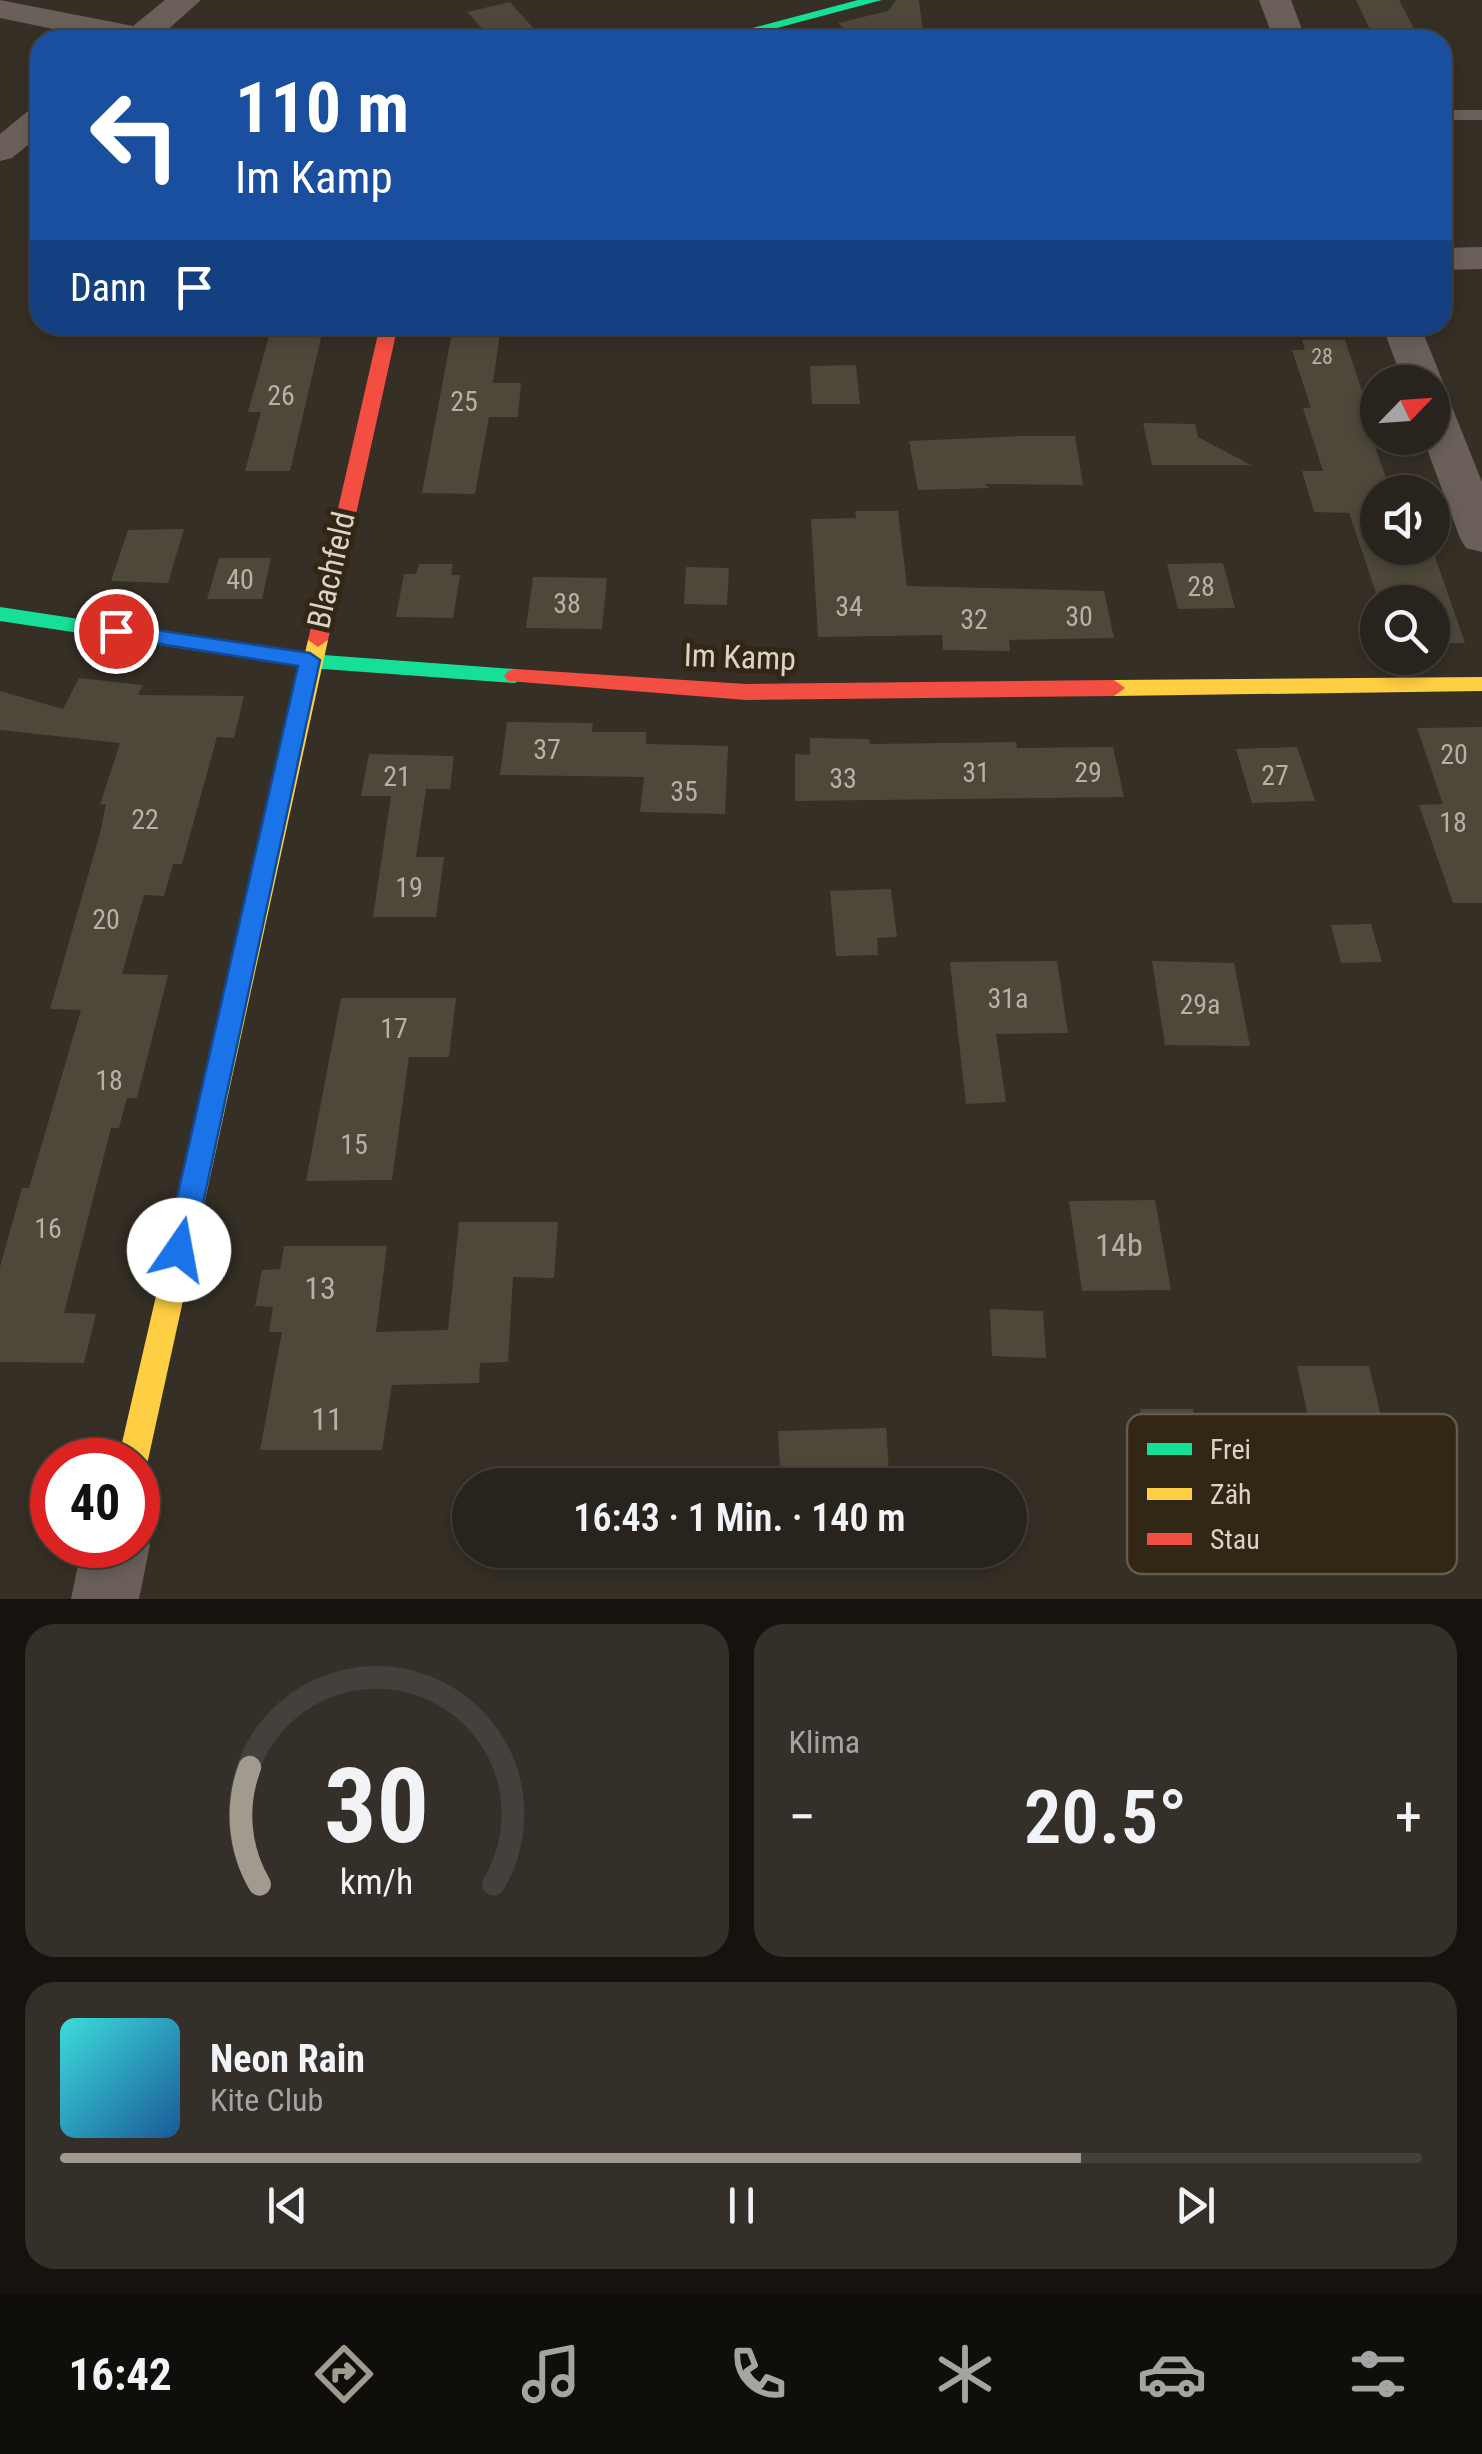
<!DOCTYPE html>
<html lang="de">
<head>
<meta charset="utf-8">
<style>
	:root { --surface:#28231c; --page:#342f29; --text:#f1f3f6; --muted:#a5a4a3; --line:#44403b; --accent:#a19a8f }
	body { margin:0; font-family:"Roboto Condensed",sans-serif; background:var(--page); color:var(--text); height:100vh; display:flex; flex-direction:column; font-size:38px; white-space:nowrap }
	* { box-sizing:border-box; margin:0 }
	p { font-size:32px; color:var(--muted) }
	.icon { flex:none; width:55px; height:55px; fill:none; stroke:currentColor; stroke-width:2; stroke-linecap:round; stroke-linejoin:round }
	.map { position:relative; height:1599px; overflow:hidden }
	.drawer { display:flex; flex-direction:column; gap:25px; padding:25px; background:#16130f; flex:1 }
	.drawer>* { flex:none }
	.guide { position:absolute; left:30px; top:30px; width:1422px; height:305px; border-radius:30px; box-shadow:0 5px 15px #0003,0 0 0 2px var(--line); background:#1a4fa0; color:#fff; overflow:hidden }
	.needle { width:65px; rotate:65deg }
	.tools { position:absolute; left:1360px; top:365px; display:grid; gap:20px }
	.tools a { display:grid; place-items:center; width:90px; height:90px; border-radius:50%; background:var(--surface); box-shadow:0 5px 15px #0003,0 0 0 2px var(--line); font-size:50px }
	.speed { position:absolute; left:30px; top:1438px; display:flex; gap:20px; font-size:50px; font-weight:700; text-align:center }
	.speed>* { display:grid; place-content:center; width:130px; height:130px; border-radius:50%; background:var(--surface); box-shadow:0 5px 15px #0003,0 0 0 2px var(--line); line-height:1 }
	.speed .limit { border:15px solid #d22; background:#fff; color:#111 }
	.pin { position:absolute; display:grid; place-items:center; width:85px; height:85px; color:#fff; margin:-42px; border:5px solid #fff; border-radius:50%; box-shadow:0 2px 10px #0007 }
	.me { position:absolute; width:110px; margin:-55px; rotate:12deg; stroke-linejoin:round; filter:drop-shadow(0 0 8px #0008) }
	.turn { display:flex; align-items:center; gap:35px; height:210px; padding:0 40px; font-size:45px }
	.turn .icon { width:130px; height:130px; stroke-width:2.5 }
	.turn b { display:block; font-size:70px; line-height:85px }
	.then { display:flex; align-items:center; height:95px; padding:0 40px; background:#0003; gap:20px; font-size:38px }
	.big { font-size:75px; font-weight:600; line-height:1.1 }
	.drawer .card { flex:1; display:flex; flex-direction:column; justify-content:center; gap:15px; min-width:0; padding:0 35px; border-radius:30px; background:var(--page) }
	.drawer .dial { align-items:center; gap:0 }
	.dial svg { height:260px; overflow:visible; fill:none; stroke:var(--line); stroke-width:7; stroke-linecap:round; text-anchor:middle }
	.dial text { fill:var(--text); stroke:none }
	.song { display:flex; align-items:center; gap:30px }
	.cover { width:120px; height:120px; border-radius:15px; background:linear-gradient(135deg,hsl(180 70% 55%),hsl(210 70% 35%)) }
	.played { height:10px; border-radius:5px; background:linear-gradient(90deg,var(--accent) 75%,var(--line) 75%) }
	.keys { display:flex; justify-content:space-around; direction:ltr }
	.heat { display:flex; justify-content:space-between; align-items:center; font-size:55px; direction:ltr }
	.drawer .tiles { flex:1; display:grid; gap:25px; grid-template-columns:1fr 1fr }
	.card:last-child { grid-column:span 2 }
	.trip { position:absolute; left:452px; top:1468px; width:575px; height:100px; border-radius:50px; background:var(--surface); box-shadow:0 5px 15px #0003,0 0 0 2px var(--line); font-weight:600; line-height:100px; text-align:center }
	.dock { display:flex; height:160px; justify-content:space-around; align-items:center; background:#100e0b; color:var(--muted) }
	.dock .icon { width:70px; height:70px }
	.dock .on { color:var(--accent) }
	.dock b { font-size:45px; color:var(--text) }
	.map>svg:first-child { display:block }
	.building { fill:#4d483a }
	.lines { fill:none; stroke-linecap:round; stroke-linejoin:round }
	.lane { fill:#6b6059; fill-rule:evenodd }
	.street { fill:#6b6059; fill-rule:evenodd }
	.fast { fill:#16e098; fill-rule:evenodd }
	.slow { fill:#ffcf43; fill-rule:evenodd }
	.jam { fill:#f24e42; fill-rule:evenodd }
	.route { fill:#1a73e8; stroke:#114b97; stroke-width:2.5 }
	.labels { text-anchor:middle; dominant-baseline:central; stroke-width:10; stroke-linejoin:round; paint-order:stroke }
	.far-number-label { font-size:22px; fill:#b8b0a4 }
	.number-label { font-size:28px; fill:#b8b0a4 }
	.street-label { font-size:32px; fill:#dbd3c8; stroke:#322615 }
	.near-number-label { font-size:32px; fill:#b8b0a4 }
	.key { fill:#322615; stroke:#655a4b; stroke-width:2.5 }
	.key-label { font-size:28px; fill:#dbd3c8 }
</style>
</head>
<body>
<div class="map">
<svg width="1482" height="1599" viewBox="0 0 1482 1599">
	<rect width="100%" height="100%" fill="#352f25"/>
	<path class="building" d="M 896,0 L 919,0 L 924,40 L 857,40 L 838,23 L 888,11 Z
		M 1356,0 L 1399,0 L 1420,40 L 1375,40 Z
		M 510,2 L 544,40 L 493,40 L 467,12 Z
		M 272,325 L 324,325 L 290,471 L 245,471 L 261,412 L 248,412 Z
		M 452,332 L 500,332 L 493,383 L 521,383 L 518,417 L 489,417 L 475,494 L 422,493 Z
		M 1302,340 L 1345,340 L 1363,394 L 1378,394 L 1378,438 L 1384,438 L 1387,447 L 1375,447 L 1391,492 L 1378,492 L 1378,548 L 1432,548 L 1465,643 L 1432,644 L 1432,602 L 1379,602 L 1349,513 L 1314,512 L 1302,471 L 1323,471 L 1303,408 L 1311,408 L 1292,350 L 1305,350 Z
		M 856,365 L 860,404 L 812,404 L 810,366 Z
		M 1143,423 L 1195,424 L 1198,437 L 1251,465 L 1152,465 Z
		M 1021,436 L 1075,436 L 1083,485 L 985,484 L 989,488 L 918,490 L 909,441 Z
		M 855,511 L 898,511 L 907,586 L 1104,591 L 1114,638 L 1009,640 L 1010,651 L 943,650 L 942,635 L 818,637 L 811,519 L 856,518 Z
		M 184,529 L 168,583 L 111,581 L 128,530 Z
		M 219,558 L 271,558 L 262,599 L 207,599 Z
		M 1223,563 L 1235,608 L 1178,609 L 1167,564 Z
		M 419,564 L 453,564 L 451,575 L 460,575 L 453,618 L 396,617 L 404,574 L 416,574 Z
		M 686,567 L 729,568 L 727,605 L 684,604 Z
		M 533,577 L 607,578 L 602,629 L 526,628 Z
		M 79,678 L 143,685 L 138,695 L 244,696 L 234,738 L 217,737 L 182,864 L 173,864 L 164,896 L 144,895 L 122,974 L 168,975 L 137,1098 L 127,1098 L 119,1128 L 111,1128 L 64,1313 L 96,1314 L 84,1363 L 0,1362 L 0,1267 L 22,1188 L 29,1188 L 81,1010 L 50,1009 L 100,833 L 106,804 L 100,805 L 120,743 L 0,730 L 0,691 L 63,709 Z
		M 507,722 L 593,723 L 592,732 L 646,732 L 646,744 L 728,746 L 725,814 L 640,812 L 644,777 L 500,775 Z
		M 1482,727 L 1482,903 L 1453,903 L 1419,805 L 1443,804 L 1417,728 Z
		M 810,738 L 869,739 L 870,744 L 1016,742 L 1017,748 L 1113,747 L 1124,797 L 795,801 L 795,754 L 810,755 Z
		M 1297,747 L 1315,801 L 1252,803 L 1236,749 Z
		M 369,754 L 454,756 L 450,789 L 426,789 L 416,857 L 444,857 L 436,917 L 373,917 L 391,796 L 361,796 Z
		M 891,889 L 897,937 L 877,938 L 878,955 L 836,956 L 830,891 Z
		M 1371,924 L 1382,962 L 1341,963 L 1331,925 Z
		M 1057,961 L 1068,1033 L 996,1034 L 1006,1102 L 966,1104 L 950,962 Z
		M 1152,961 L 1234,963 L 1250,1046 L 1165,1045 Z
		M 341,998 L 456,998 L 449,1057 L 409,1057 L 392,1180 L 306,1181 Z
		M 1155,1200 L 1171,1290 L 1082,1291 L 1069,1201 Z
		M 459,1222 L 558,1222 L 554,1278 L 513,1277 L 508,1362 L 480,1363 L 479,1383 L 392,1385 L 382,1450 L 260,1450 L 282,1332 L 269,1332 L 273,1307 L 255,1306 L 262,1270 L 280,1269 L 284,1246 L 387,1246 L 376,1332 L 448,1330 Z
		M 990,1309 L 1043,1311 L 1046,1358 L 992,1356 Z
		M 1297,1366 L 1369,1366 L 1383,1424 L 1310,1425 Z
		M 1140,1409 L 1193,1409 L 1211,1521 L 1155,1521 Z
		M 886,1428 L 890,1485 L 781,1485 L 778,1431 Z"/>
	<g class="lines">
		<path class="lane" d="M 1442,110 L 1482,110 L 1482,120 L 1442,120 Z"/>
		<path class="street" d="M 0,0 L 133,26 L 165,0 L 201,0 L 164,33 L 171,40 L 107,40 L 0,18 Z
			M 1259,0 L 1291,0 L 1306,40 L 1274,40 Z
			M 40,108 L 40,135 L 12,158 L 0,161 L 0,134 L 28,111 Z
			M 1482,247 L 1482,269 L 1442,270 L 1442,248 Z
			M 1382,325 L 1420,325 L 1443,382 L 1437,391 L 1432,392 L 1432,382 L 1403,382 Z
			M 1432,395 L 1446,398 L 1452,407 L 1482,482 L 1482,552 L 1466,548 L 1460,538 L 1423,438 L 1432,438 Z
			M 138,1520 L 150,1545 L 139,1599 L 71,1599 L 82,1545 L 138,1545 Z"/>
		<path class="fast" d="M 858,0 L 882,0 L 732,40 L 707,40 Z
			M 0,607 L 310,654 L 515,669 L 526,676 L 515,683 L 310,668 L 0,621 Z"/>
		<path class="slow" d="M 318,633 L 328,640 L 148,1460 L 143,1470 L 138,1472 L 138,1460 L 118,1460 L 308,640 Z
			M 1482,677 L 1482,691 L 1114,696 L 1103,688 L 1114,680 Z"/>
		<path class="jam" d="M 380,325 L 398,325 L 328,640 L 318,647 L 308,640 Z
			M 515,669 L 746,684 L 1114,680 L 1125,688 L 1114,696 L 746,700 L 508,681 L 504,676 L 508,671 Z"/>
	</g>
	<path class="route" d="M 116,624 L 310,653 L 320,660 L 193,1250 L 188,1258 L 179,1262 L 169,1258 L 165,1250 L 298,666 L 109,636 L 106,631 Z"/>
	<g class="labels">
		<g class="far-number-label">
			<text x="1322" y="356">28</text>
		</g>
		<g class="number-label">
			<text x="281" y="395">26</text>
			<text x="464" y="401">25</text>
			<text x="240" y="579">40</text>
			<text x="1201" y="586">28</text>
			<text x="567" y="603">38</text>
			<text x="849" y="606">34</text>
			<text x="1079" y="616">30</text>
			<text x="974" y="619">32</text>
			<text x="547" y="749">37</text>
			<text x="1454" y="754">20</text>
			<text x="976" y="772">31</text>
			<text x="1088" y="772">29</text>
			<text x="1275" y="775">27</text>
			<text x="397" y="776">21</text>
			<text x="843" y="778">33</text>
			<text x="684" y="791">35</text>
			<text x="145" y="819">22</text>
			<text x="1453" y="822">18</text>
			<text x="409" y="887">19</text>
			<text x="106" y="919">20</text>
			<text x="1008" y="998">31a</text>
			<text x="1200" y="1004">29a</text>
			<text x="394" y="1028">17</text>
			<text x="109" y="1080">18</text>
			<text x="354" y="1144">15</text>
			<text x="48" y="1228">16</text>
		</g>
		<g class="street-label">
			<text transform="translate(331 570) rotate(-77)">Blachfeld</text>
			<text transform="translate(740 657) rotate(2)">Im Kamp</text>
		</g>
		<g class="near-number-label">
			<text x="1119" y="1245">14b</text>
			<text x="320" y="1288">13</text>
			<text x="327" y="1419">11</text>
		</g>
	</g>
	<rect x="1127" y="1414" width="330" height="160" rx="15" class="key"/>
	<rect x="1147" y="1443" width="45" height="12" fill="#16e098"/>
	<rect x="1147" y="1488" width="45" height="12" fill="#ffcf43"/>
	<rect x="1147" y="1533" width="45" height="12" fill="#f24e42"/>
	<g class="key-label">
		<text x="1210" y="1459">Frei</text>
		<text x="1210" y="1504">Zäh</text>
		<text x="1210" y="1549">Stau</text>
	</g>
</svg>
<div class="tools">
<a><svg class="needle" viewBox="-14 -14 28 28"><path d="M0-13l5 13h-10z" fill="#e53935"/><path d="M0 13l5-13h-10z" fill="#a5a4a3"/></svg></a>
<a><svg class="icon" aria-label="sound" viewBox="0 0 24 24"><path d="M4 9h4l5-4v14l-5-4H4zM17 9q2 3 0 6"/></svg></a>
<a><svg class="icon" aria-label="search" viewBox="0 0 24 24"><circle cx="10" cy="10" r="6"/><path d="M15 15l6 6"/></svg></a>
</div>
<div class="speed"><div class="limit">40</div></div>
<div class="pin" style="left:116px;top:631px;background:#d93025"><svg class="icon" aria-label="arrive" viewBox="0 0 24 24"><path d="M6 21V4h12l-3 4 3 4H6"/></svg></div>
<svg class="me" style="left:179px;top:1250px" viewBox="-20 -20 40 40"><circle r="19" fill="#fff"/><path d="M0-13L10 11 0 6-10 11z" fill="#1a73e8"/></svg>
<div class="trip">16:43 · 1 Min. · 140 m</div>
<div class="guide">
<div class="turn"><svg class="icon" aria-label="left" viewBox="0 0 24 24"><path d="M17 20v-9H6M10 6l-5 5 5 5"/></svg><div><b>110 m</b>Im Kamp</div></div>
<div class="then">Dann<svg class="icon" aria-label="arrive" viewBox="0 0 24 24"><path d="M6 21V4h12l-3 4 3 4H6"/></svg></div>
</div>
</div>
<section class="drawer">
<div class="tiles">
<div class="card dial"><svg viewBox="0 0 100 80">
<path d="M14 69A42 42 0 1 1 86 69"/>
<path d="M14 69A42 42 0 0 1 11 33" stroke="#a19a8f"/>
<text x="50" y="56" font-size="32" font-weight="700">30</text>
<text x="50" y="72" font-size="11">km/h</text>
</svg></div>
<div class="card"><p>Klima</p>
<div class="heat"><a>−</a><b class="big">20.5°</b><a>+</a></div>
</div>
<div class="card">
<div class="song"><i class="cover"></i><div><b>Neon Rain</b><p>Kite Club</p></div></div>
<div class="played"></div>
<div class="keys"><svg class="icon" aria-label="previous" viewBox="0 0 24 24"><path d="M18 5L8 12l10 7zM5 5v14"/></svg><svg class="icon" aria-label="pause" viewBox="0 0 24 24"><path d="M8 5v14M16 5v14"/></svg><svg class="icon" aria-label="next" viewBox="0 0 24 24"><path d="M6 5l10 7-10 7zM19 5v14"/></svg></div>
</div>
</div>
</section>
<nav class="dock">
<b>16:42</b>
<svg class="icon on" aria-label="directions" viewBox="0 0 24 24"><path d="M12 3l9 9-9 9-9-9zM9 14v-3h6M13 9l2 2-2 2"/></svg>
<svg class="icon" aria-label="music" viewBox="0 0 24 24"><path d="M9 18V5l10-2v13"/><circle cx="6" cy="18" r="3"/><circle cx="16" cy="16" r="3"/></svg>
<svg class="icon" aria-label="phone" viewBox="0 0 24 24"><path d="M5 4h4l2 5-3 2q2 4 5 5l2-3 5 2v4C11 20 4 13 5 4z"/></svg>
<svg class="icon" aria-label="climate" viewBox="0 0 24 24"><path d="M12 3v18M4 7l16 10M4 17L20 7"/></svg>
<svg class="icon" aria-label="car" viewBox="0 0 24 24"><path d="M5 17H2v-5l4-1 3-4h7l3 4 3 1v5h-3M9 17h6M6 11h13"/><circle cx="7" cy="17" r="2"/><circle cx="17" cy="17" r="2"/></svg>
<svg class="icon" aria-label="filters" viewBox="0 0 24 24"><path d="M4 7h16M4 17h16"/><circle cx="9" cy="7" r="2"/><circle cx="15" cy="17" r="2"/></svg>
</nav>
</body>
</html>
